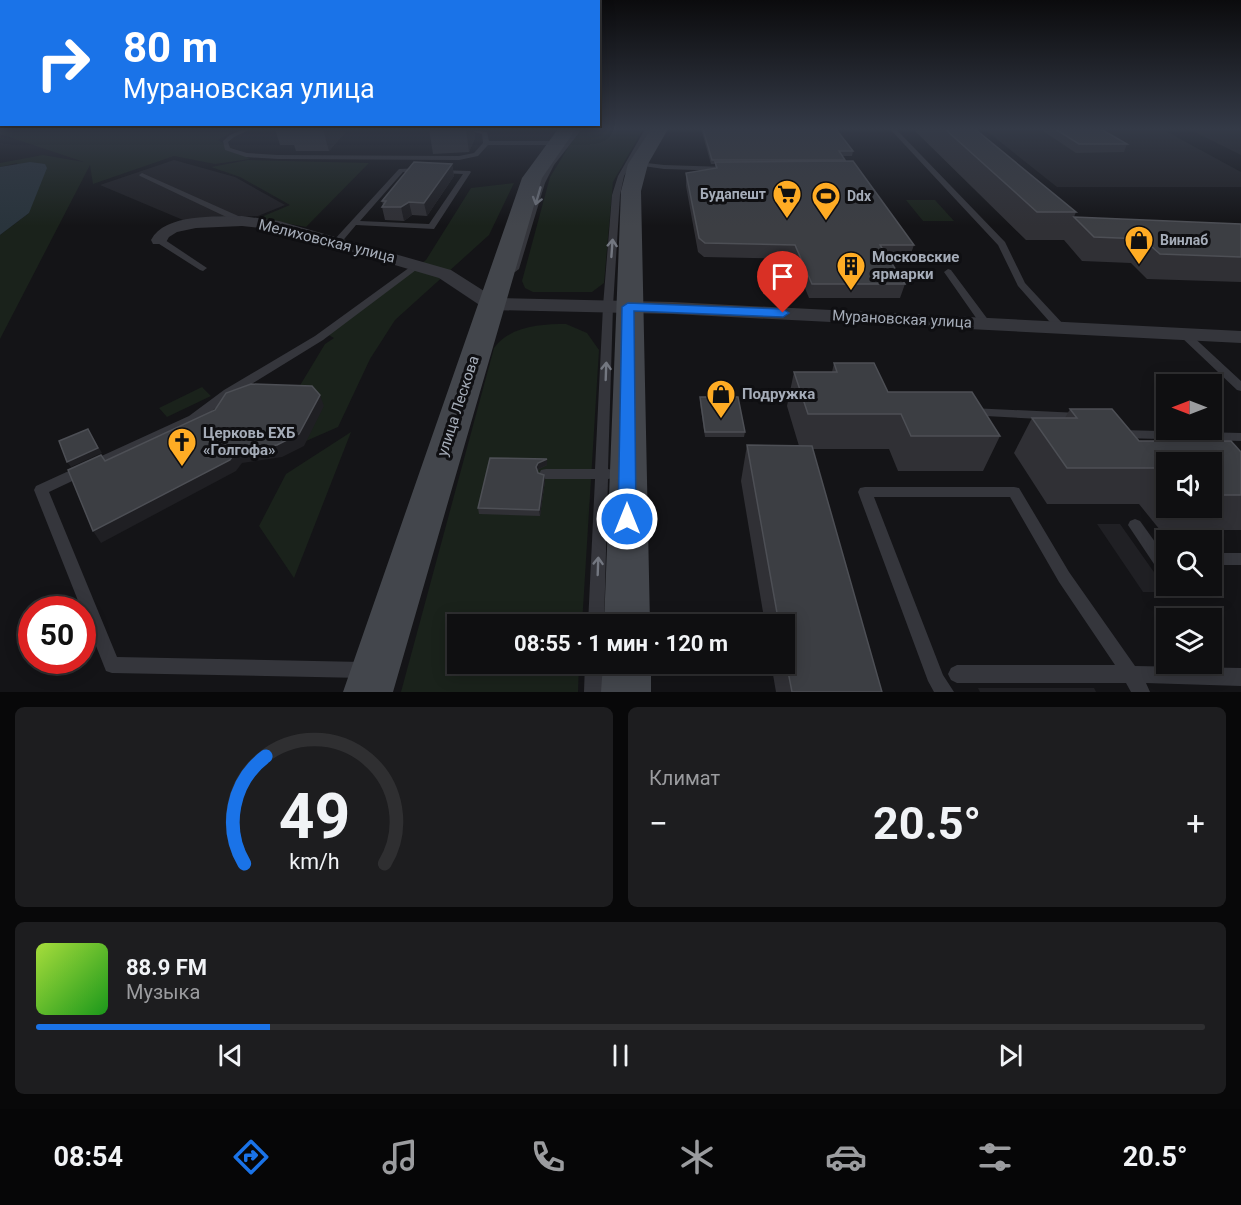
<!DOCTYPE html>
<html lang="ru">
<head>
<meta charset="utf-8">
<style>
	:root { --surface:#0f0f11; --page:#1d1d1f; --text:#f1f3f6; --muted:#9b9c9f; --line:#2f2f31; --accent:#1a73e8 }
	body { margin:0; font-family:Roboto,sans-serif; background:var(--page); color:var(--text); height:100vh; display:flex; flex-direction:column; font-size:22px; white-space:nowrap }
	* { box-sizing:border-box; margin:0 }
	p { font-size:20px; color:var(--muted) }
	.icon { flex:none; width:33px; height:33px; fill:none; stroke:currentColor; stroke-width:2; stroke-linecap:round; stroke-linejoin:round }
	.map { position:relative; height:692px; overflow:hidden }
	.side { display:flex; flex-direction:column; gap:15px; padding:15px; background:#080809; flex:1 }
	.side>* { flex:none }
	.top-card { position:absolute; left:0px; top:0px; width:600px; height:126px; box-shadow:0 3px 15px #0003,0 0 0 2px var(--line); background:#1a73e8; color:#fff; overflow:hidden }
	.needle { width:39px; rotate:270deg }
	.buttons { position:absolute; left:1156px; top:374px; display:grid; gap:12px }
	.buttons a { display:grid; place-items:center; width:66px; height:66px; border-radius:0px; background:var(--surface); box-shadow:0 3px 15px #0003,0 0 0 2px var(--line); font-size:30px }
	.speed { position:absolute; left:18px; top:596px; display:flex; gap:12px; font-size:30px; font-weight:700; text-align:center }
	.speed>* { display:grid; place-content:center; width:78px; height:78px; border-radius:50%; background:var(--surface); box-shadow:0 3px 15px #0003,0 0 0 2px var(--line); line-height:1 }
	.speed .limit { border:9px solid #d22; background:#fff; color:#111 }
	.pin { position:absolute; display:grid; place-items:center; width:51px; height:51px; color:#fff; margin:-62px -26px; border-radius:50% 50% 50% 0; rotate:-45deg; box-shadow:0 0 6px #0007 }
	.pin .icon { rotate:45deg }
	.me { position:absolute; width:66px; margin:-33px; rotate:0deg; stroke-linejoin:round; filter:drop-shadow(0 0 4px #0008) }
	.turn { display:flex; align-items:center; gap:21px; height:126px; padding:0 24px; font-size:27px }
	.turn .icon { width:78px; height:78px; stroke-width:2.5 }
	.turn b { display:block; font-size:42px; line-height:51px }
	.big { font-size:45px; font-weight:700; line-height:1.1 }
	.side .card { flex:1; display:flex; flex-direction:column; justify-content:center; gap:9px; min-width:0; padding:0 21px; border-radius:9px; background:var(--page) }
	.side .dial { align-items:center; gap:0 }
	.dial svg { height:156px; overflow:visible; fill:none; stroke:var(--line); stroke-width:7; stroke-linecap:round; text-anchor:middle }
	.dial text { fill:var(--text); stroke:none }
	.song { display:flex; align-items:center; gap:18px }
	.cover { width:72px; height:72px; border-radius:9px; background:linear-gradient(135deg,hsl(80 70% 55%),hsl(120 70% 35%)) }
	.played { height:6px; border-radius:3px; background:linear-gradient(90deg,var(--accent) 20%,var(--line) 20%) }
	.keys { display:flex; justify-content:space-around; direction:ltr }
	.heat { display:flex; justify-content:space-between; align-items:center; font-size:33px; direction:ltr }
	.side .tiles { flex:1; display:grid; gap:15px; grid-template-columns:1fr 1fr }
	.card:last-child { grid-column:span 2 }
	.trip { position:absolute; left:447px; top:614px; width:348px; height:60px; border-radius:0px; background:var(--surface); box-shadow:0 3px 15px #0003,0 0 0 2px var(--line); font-weight:700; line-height:60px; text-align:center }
	.tab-bar { display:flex; height:96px; justify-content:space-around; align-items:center; background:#060607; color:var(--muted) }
	.tab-bar .icon { width:42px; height:42px }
	.tab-bar .on { color:var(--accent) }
	.tab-bar b { font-size:27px; color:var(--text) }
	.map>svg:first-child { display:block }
	.built { fill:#202024 }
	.green { fill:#1a221b }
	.water { fill:#29343c }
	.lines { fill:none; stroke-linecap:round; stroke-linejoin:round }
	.lane { fill:#35363c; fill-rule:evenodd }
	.street { fill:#35363c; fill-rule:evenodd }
	.secondary { fill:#43464c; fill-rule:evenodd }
	.wall { fill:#303035; fill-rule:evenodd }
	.shaded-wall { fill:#1f1f23 }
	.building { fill:#3c3e43; stroke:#4d4f55; stroke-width:1.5 }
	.oneway { stroke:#737780 }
	.route { fill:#1a73e8; stroke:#114b97; stroke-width:1.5 }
	.labels { text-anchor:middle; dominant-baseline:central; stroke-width:6; stroke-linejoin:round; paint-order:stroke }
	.far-poi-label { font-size:14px; font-weight:bold; fill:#a5acb8; stroke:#0f0f12; text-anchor:start }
	.street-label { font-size:15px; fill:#a5acb8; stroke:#0f0f12 }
	.poi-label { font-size:15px; font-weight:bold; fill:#a5acb8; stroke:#0f0f12; text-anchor:start }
</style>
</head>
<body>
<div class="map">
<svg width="1241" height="692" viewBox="0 0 1241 692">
	<rect width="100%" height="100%" fill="#141417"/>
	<path class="built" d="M 984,129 L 1162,129 L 1241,172 L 1241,187 L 1057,187 Z
		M 1189,129 L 1241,129 L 1241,155 Z
		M 174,160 L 235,177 L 285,205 L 258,216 L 183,220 L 100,185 Z
		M 1097,524 L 1120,524 L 1168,592 L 1143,592 Z
		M 978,688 L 1094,688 L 1096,692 L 980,692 Z"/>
	<path class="green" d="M 0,129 L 237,129 L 218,140 L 250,159 L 215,164 L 174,156 L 93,184 L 90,165 L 0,339 L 0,235 L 29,213 L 17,163 L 0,167 L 0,163 L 43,155 L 84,162 L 0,134 Z
		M 583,129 L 643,129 L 613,182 L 604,283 L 592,292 L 533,292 L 525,288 L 522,281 L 550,177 L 571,143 Z
		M 248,160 L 369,163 L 306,227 L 259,218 L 290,205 L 240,177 L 211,167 Z
		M 514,183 L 489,235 L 395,320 L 370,359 L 338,427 L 306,441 L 293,397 L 325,344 L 334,338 L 325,333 L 426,260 L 471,188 Z
		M 906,200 L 935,200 L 954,221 L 923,221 Z
		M 566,324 L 587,333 L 599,350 L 582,624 L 458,624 L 458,663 L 579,663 L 578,692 L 401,692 L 494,348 C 510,326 541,324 566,324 Z
		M 202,387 L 211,396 L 167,417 L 159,408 Z
		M 351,432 L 294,578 L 259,526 L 286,474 Z"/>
	<path class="water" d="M 30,162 L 45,164 L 47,168 L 29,213 L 0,235 L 0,167 Z"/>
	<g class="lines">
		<path class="lane" d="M 244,129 L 251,129 L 234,137 L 228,142 L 230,148 L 247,153 L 278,155 L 459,156 L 474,153 L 483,143 L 482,134 L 464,129 L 487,132 L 489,141 L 556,141 L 559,143 L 556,145 L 488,145 L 478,156 L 459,160 L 278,159 L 246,157 L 225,150 L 223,141 L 230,135 Z
			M 576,129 L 582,129 L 554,165 L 545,183 L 519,269 L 515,272 L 512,271 L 511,269 L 537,183 L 549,164 Z
			M 645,129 L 651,129 L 624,176 L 620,195 L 613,306 L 608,469 L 613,470 L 615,474 L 613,478 L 608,479 L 604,624 L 588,624 L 595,479 L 546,479 L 541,478 L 539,474 L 541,470 L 546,469 L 595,469 L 603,306 L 612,195 L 618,176 Z
			M 890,129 L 896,129 L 1005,242 L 1025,283 L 1064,325 L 1065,327 L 1064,329 L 1056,329 L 1018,286 L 998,245 Z
			M 638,162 L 664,165 L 726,167 L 729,169 L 726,171 L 664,169 L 636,165 L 635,164 Z
			M 421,168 L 423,169 L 423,171 L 403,172 L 360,221 L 429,224 L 463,174 L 440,173 L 438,172 L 438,170 L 470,171 L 471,172 L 434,229 L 356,225 L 340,244 L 334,244 L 334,240 L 399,169 Z
			M 142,173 L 245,219 L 246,221 L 242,223 L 239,223 L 140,176 L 139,175 Z
			M 156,238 L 162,238 L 207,268 L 203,271 L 200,270 L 156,242 Z
			M 417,262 L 420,263 L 420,267 L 323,340 L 232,396 L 197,422 L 49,492 L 117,657 L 363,662 L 369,664 L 372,670 L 369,676 L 363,678 L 112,673 L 106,671 L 34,490 L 36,486 L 189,416 L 224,390 L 315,336 Z
			M 948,269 L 951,270 L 989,321 L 990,323 L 989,325 L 981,325 L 944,272 Z
			M 1184,331 L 1188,332 L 1241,381 L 1241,391 L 1237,390 L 1180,336 L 1179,334 Z
			M 971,408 L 1079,413 L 1083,414 L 1085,417 L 1083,420 L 1079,421 L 967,415 L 965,412 L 967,409 Z
			M 1120,430 L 1241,433 L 1241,441 L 1120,438 L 1116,437 L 1114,434 L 1116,431 Z
			M 865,487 L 1014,487 L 1019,488 L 1069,572 L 1135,666 L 1241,668 L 1241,686 L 1146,683 L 1150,692 L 1131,692 L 1126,683 L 957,683 L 951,680 L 948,674 L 951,668 L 957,665 L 1115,665 L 1059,582 L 1010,497 L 874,497 L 943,675 L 954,692 L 934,692 L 928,681 L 858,492 L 860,488 Z
			M 1135,519 L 1140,521 L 1163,553 L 1167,553 L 1167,565 L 1154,564 L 1128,525 L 1130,521 Z
			M 1212,553 L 1241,553 L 1241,565 L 1212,565 Z
			M 585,663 L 603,663 L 602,692 L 584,692 Z"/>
		<path class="street" d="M 242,216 L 279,221 L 451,270 L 495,298 L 673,302 L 1241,331 L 1241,343 L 673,314 L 491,310 L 484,308 L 439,278 L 272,229 L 242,226 L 196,228 L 177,232 L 169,237 L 165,244 L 153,244 L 151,240 C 165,213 216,217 242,216 Z"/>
		<path class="secondary" d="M 558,129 L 576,129 L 542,178 L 393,692 L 343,692 L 522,178 Z
			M 651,129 L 668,129 L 648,164 L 641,191 L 650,624 L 604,624 L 621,191 L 628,164 Z
			M 603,663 L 651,663 L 651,692 L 601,692 Z"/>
	</g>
	<path class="wall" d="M 275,129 L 348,129 L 329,151 L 296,151 L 294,145 L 280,145 Z
		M 429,129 L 474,129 L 475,138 L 469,152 L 433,154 Z
		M 701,129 L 836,129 L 853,151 L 852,156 L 842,156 L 914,245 L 909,259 L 889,259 L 905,284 L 900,298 L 809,298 L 793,259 L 704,257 L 698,252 L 686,186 L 686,173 L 715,168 L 715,164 L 711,164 Z
		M 913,129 L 975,129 L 1076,212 L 1074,217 L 1241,224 L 1241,282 L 1147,279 L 1131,263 L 1082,261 L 1064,240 L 1026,240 Z
		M 1040,129 L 1101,129 L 1127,144 L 1124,152 L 1076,153 Z
		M 452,164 L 454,176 L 427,216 L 412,215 L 404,221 L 385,220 L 382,207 L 383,205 L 382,201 Z
		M 834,363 L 888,392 L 1000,436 L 983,471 L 898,471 L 889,449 L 812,449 L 882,692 L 776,692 L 771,663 L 784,663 L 784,624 L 765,624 L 741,481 L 747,445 L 799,446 L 787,406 L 794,372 L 832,372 Z
		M 700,397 L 745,432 L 744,437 L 705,437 L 700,403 Z
		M 1070,409 L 1139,441 L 1241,452 L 1241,530 L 1160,530 L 1139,504 L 1047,504 L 1014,453 L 1032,418 L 1065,418 ZM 1167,462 L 1212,462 L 1212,507 L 1167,507 Z
		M 547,459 L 547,465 L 539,469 L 538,471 L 538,473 L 544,475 L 545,481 L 540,516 L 479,514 L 478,508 Z"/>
	<path class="shaded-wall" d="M 323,129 L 348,129 L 329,151 Z
		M 466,129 L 474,129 L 475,138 L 469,152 Z
		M 452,164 L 454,176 L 427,216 L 424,203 Z
		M 409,202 L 412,215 L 404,221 L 401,207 Z
		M 320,395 L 324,406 L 304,446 L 282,457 L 242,463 L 236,471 L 101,543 L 93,531 Z
		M 88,429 L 102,453 L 71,467 L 67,462 Z
		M 547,459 L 547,465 L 539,469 L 537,473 L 536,467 L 538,463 Z
		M 544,475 L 545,481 L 540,516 L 539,510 Z"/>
	<path class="building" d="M 703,129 L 836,129 L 853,151 L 839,151 L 845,160 L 712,160 Z
		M 945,129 L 975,129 L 1076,212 L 1037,212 Z
		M 1055,129 L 1101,129 L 1127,144 L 1079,144 Z
		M 853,161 L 914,245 L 880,245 L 905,284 L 812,284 L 795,245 L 705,243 L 699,238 L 686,173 L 717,168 L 715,162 Z
		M 414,162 L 452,164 L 424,203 L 409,202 L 401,207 L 382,207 L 386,201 L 382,201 Z
		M 1074,217 L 1241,224 L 1241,257 L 1160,254 L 1143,239 L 1094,237 Z
		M 834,363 L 874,363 L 888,392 L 972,392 L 1000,436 L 911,436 L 901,414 L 808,414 L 794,372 L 837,372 Z
		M 251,384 L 312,386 L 320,395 L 299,434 L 277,445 L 236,451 L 230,460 L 93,531 L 68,470 L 101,455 L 105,461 L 215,410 L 226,393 Z
		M 700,397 L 738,397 L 745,432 L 705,432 Z
		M 1070,409 L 1112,409 L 1139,441 L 1231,441 L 1241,452 L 1241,495 L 1212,495 L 1212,462 L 1167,462 L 1167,471 L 1164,468 L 1067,468 L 1032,418 L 1077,418 Z
		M 88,429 L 98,448 L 67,462 L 59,441 Z
		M 747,445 L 812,446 L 882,692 L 792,692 L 784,651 L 784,624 L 779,624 Z
		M 490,458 L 547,459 L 538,463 L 536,467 L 538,473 L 544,475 L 539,510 L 478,508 Z"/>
	<defs><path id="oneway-shaft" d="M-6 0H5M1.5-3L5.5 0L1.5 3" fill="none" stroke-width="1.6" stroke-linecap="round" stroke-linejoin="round" transform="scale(1.5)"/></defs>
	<g class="oneway">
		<use href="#oneway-shaft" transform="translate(538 196) rotate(106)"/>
		<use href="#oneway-shaft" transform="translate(612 248) rotate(-86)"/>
		<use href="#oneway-shaft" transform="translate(606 371) rotate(-88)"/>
		<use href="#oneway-shaft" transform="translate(598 566) rotate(-88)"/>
	</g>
	<linearGradient id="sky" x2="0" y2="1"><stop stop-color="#0b0b0d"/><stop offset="0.57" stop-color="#343a47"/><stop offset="1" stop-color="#343a47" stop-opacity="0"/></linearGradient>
	<rect width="1241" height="226" fill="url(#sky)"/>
	<path class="route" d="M 628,303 L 783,309 L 789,313 L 783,317 L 634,311 L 636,519 L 633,525 L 627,527 L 620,525 L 618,519 L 622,307 Z"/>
	<defs>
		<g id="supermarket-pin" transform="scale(1.5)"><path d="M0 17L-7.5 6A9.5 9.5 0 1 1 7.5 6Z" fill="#ffac24" stroke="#0f0f12"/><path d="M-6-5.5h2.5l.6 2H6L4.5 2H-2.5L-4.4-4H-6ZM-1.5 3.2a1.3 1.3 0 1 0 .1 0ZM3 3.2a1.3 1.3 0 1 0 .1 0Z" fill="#111"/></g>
		<g id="stadium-pin" transform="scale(1.5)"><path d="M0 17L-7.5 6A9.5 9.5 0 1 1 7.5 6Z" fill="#ffac24" stroke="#0f0f12"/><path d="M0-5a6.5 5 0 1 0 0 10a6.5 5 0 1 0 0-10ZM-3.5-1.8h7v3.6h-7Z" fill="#111"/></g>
		<g id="shop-pin" transform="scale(1.5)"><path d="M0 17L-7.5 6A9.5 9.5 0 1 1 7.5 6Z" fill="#ffac24" stroke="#0f0f12"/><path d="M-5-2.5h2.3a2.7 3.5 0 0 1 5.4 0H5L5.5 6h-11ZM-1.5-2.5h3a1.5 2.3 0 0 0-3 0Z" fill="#111"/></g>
		<g id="building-pin" transform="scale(1.5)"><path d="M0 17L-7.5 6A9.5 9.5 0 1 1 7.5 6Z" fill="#ffac24" stroke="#0f0f12"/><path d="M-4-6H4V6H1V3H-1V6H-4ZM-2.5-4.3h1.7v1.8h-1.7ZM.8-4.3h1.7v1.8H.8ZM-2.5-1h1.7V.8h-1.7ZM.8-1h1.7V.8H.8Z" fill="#111"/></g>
		<g id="church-pin" transform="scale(1.5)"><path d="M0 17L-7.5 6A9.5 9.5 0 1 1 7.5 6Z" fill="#ffac24" stroke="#0f0f12"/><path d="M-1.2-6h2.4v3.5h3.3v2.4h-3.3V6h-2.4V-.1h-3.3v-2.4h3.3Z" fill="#111"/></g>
	</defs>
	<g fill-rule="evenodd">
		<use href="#supermarket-pin" x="787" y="194"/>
		<use href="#stadium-pin" x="826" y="196"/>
		<use href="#shop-pin" x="1139" y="240"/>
		<use href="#building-pin" x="851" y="266"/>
		<use href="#shop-pin" x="721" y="394"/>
		<use href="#church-pin" x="182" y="442"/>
	</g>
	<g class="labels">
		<g class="far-poi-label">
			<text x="766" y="194" text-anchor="end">Будапешт</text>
			<text x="847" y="196">Ddx</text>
			<text x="1160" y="240">Винлаб</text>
		</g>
		<g class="street-label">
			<text transform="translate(327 241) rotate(14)">Мелиховская улица</text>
			<text transform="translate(902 319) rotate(3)">Мурановская улица</text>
			<text transform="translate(458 406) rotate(-72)">улица Лескова</text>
		</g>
		<g class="poi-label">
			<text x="872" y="257">Московские<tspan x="872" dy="17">ярмарки</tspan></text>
			<text x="742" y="394">Подружка</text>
			<text x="203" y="433">Церковь ЕХБ<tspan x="203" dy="17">«Голгофа»</tspan></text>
		</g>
	</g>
</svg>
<div class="buttons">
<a><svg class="needle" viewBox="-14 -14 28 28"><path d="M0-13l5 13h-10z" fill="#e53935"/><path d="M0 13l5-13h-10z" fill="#9b9c9f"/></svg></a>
<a><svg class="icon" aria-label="sound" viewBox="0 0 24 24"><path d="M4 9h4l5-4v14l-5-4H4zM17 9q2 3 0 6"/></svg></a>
<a><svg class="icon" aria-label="search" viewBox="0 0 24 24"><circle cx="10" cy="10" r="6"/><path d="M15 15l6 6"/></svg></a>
<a><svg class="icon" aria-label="layers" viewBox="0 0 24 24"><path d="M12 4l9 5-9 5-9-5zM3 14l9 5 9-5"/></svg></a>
</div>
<div class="speed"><div class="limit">50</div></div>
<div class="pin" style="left:783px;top:313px;background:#d93025"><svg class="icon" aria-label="arrive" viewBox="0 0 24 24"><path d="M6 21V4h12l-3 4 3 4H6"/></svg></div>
<svg class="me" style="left:627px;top:519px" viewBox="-20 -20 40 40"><circle r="17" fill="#1a73e8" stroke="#fff" stroke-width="3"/><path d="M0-11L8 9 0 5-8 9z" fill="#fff"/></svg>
<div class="trip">08:55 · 1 мин · 120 m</div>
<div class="top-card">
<div class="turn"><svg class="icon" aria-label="right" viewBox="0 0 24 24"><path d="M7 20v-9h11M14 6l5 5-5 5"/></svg><div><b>80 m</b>Мурановская улица</div></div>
</div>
</div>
<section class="side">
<div class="tiles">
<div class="card dial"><svg viewBox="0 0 100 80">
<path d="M14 69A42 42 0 1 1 86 69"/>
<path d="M14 69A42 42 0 0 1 25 14" stroke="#1a73e8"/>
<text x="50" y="56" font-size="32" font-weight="700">49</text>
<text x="50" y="72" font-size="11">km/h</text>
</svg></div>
<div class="card"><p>Климат</p>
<div class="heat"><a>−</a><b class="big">20.5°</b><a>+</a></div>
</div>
<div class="card">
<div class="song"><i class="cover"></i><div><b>88.9 FM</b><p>Музыка</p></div></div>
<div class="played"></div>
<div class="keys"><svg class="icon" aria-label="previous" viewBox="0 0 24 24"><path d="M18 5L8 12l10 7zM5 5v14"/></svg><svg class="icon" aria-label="pause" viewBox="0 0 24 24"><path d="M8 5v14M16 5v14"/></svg><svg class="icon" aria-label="next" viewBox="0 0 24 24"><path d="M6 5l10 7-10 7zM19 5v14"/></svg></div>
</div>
</div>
</section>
<nav class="tab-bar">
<b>08:54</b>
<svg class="icon on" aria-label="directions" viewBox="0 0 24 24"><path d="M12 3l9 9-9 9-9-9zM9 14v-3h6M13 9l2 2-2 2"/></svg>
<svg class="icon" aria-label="music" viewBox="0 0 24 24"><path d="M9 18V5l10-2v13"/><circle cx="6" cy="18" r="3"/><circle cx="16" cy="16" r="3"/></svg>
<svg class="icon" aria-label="phone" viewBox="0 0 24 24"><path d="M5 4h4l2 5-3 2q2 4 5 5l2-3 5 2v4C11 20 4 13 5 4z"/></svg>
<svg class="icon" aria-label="climate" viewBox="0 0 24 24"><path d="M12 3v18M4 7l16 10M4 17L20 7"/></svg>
<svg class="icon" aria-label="car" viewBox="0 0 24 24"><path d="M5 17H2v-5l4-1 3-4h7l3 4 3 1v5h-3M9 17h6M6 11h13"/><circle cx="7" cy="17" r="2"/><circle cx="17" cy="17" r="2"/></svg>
<svg class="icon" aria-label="filters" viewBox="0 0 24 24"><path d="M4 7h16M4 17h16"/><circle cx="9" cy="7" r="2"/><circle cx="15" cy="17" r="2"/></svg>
<b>20.5°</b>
</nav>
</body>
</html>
